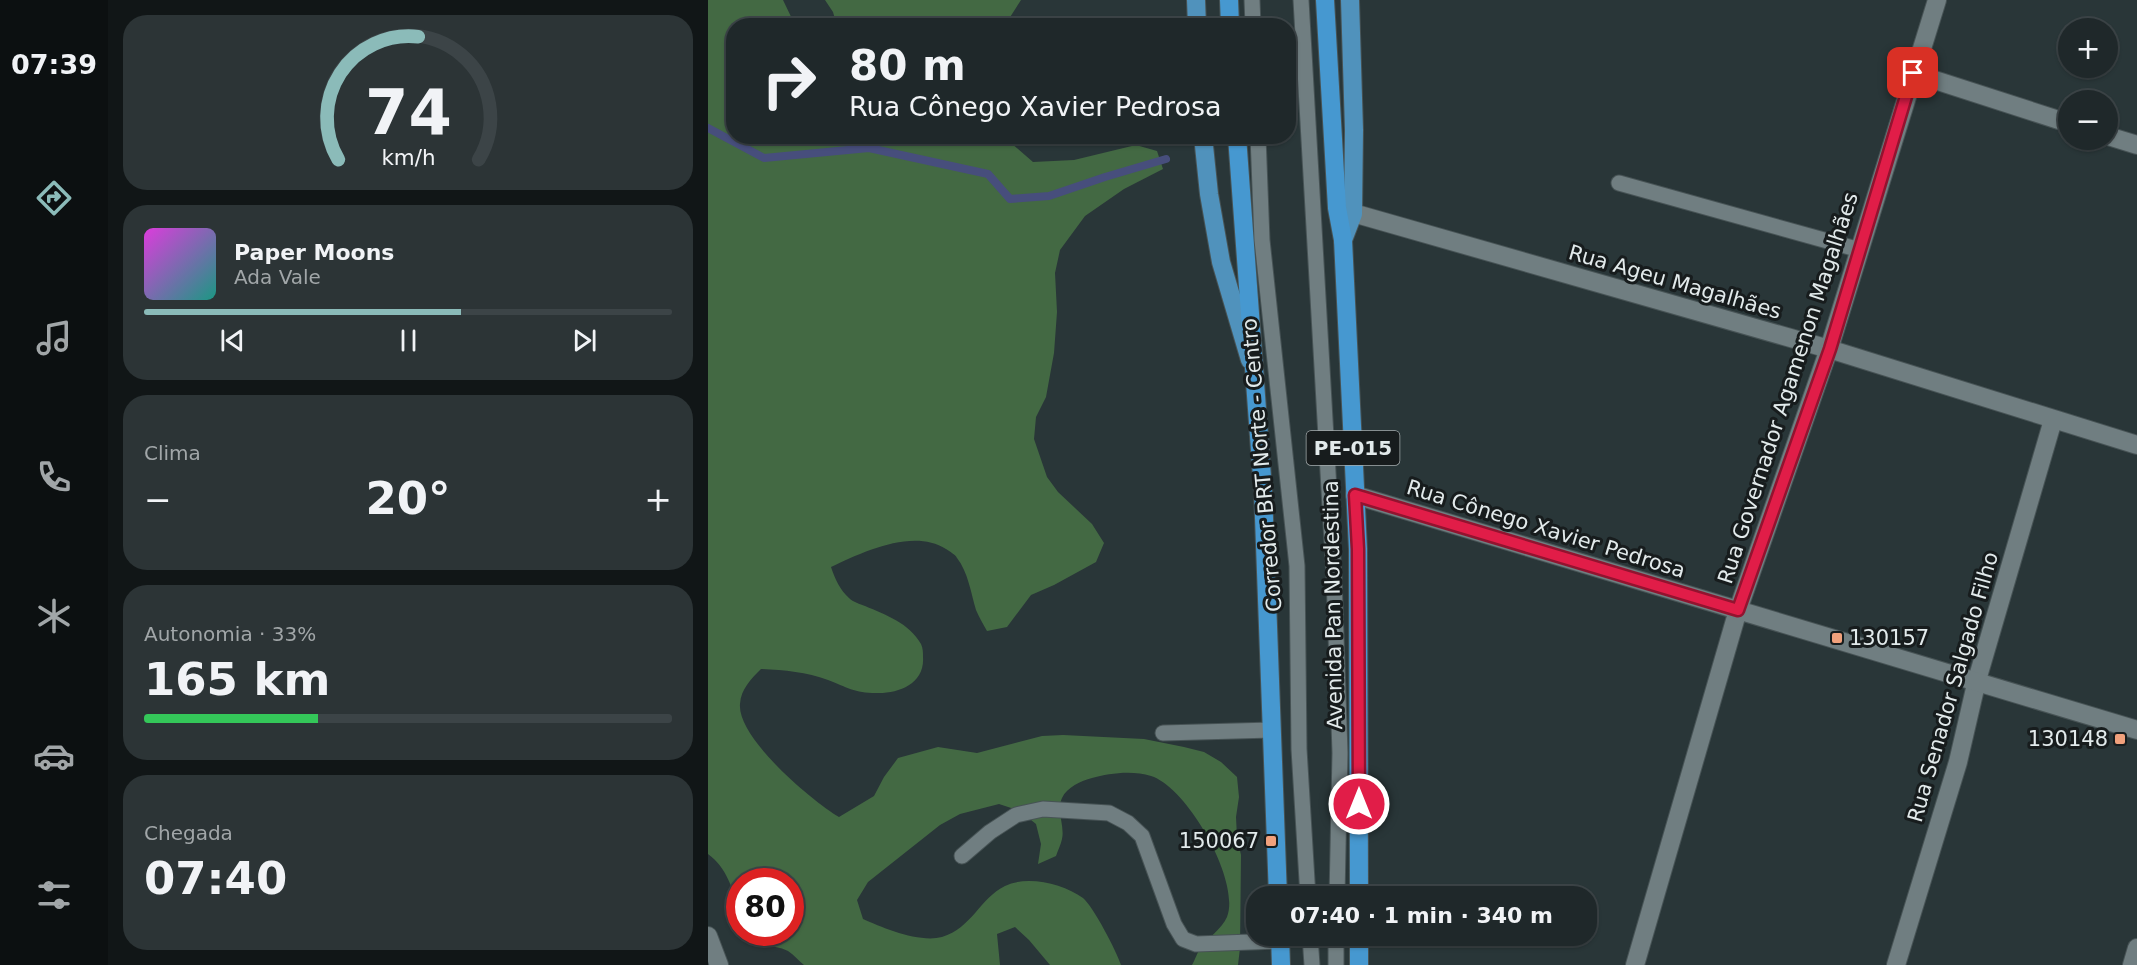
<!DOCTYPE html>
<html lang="pt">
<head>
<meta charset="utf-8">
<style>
	:root { --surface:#1f282a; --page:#2c3436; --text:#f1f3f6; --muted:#a1a6a8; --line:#3c4447; --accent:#8bbbb9 }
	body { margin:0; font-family:"DejaVu Sans",sans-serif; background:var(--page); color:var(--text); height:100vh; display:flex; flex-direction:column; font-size:22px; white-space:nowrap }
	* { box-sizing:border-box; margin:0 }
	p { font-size:20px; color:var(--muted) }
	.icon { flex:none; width:33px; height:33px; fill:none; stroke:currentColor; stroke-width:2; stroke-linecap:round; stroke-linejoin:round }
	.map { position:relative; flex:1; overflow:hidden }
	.panel { display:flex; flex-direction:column; gap:15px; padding:15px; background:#111617; width:600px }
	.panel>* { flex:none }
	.banner { position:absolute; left:18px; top:18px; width:570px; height:126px; border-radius:24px; box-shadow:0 2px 4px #0004,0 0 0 2px var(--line); background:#1f282a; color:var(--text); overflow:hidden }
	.controls { position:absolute; left:1350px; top:18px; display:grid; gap:12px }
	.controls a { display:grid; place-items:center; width:60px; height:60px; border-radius:50%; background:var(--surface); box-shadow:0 2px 4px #0004,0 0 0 2px var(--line); font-size:30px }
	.speed { position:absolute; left:18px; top:868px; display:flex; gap:12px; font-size:30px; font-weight:700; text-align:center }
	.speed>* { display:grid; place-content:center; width:78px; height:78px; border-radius:50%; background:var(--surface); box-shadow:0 2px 4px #0004,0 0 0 2px var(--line); line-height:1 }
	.speed .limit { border:9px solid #d22; background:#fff; color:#111 }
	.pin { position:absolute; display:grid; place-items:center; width:51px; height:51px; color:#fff; margin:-26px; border-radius:12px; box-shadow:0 3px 9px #0006 }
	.me { position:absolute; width:66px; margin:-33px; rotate:0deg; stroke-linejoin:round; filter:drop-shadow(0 0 4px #0008) }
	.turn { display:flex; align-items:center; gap:21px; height:126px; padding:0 24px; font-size:27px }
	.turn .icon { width:78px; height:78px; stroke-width:2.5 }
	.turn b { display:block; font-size:42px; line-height:51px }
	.big { font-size:45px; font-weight:600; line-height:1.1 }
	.panel .tile { flex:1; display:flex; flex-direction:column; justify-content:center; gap:9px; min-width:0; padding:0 21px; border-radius:24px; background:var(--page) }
	.panel .dial { align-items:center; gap:0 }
	.dial svg { height:156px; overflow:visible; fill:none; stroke:var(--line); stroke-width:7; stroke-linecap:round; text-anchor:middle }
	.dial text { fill:var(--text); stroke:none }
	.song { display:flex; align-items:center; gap:18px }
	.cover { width:72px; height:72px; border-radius:9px; background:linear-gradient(135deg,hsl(300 70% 55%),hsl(170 70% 35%)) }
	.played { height:6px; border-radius:3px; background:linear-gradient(90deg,var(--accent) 60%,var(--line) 60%) }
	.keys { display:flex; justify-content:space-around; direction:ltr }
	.heat { display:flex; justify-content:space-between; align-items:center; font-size:33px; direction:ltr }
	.charge { height:9px; border-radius:4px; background:linear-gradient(90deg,#34c759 33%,var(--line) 0) }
	.trip { position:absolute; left:538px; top:886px; width:351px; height:60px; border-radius:24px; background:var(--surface); box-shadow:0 2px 4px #0004,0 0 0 2px var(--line); font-weight:600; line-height:60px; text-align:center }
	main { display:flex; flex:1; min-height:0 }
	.tabs { display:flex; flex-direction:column; width:108px; justify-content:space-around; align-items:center; background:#0c1011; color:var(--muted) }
	.tabs .icon { width:42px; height:42px }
	.tabs .on { color:var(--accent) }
	.tabs b { font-size:27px; color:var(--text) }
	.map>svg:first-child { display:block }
	.forest { fill:#436943 }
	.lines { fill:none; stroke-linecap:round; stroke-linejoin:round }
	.stream { stroke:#474e7c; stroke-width:8 }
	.service-casing { stroke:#475355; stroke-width:17 }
	.minor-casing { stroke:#475355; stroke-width:20 }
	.tertiary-casing { stroke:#475355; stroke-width:20 }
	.primary-casing { stroke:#475355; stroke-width:20 }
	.trunk-casing { stroke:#475355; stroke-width:20 }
	.service { stroke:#707e81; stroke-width:15 }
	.minor { stroke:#707e81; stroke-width:18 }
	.tertiary { stroke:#707e81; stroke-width:18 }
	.primary { stroke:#5092bc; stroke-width:18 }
	.trunk { stroke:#4698d0; stroke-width:18 }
	.route-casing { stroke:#92132f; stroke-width:15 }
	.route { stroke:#e11d48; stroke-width:10 }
	.poi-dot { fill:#f1a17c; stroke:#171c1d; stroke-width:2 }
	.labels { text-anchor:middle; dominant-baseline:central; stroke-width:6; stroke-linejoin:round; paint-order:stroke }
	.shield { fill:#171c1d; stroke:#a5acad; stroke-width:1.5 }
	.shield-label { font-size:20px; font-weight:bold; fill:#e2eaeb }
	.street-label { font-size:21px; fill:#e2eaeb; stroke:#171c1d }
	.poi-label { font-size:21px; fill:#e2eaeb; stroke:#171c1d; text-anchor:end }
</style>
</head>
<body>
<main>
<nav class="tabs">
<b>07:39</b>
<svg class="icon on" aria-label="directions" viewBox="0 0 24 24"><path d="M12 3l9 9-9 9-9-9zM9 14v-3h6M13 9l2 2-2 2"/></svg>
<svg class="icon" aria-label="music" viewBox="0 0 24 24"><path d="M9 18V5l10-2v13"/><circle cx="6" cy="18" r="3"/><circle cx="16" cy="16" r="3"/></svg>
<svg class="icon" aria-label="phone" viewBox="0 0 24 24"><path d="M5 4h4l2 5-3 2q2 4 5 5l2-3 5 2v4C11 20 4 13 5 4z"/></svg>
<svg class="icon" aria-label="climate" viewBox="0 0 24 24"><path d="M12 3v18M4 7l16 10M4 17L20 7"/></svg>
<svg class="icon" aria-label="car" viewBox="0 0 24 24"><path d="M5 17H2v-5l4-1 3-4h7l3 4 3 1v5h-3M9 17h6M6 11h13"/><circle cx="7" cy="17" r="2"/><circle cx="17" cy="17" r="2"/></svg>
<svg class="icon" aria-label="filters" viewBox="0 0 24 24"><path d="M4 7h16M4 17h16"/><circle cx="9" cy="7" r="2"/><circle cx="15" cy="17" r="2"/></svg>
</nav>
<section class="panel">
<div class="tile dial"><svg viewBox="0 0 100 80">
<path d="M14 69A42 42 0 1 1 86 69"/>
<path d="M14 69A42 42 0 0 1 55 6" stroke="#8bbbb9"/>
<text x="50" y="56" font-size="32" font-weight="700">74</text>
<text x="50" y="72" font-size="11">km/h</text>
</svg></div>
<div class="tile">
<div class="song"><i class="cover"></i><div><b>Paper Moons</b><p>Ada Vale</p></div></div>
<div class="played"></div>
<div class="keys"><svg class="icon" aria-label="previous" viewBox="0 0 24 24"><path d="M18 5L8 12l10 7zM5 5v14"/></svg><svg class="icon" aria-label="pause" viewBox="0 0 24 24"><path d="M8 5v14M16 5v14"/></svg><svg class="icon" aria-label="next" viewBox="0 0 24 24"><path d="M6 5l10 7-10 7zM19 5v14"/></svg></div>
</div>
<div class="tile"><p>Clima</p>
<div class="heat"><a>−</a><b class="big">20°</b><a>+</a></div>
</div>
<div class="tile"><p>Autonomia · 33%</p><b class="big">165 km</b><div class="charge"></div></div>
<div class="tile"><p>Chegada</p><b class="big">07:40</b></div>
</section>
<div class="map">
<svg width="1429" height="965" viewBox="0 0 1429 965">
	<rect width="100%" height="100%" fill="#293638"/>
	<path class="forest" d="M 0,0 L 75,0 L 87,25 L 26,26 L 26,136 L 296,137 L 325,162 L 366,160 L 428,145 L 449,151 L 455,169 L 416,189 L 377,216 L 352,250 L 347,273 L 349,312 L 346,353 L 338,397 L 328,417 L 326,439 L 339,477 L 350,492 L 384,524 L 396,543 L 388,562 L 346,585 L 323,595 L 299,627 L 279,631 C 275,624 271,617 268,610 C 263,593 260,572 249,558 C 247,554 242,552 238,549 C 205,528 155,552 123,567 C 127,579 132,590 141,598 C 145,602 152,604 157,606 C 178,615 201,623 213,644 C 215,648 215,653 215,657 C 217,684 190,694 168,693 C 147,693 138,687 120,680 C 98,672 76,670 53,669 C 43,679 33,689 32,704 C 29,738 104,801 131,817 L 166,796 L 176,777 L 190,758 L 230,747 L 269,753 L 334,736 L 355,735 L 436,739 L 476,747 L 496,752 L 513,762 L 529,777 L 531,797 L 528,817 L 529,837 L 533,855 L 532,948 L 530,965 L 484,965 C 487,960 489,953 492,949 C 499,938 514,929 519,917 C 533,881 479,787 443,776 C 425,770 401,773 384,778 C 373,781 359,787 354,798 C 348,811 357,826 354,839 C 353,844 350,850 348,856 L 330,864 L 333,844 L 328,824 L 312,811 L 291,804 L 252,814 L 232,825 L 160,882 L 149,900 L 155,919 C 175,928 211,943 234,937 C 264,928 272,898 297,886 C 320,875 355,884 375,898 C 385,906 409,952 413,965 L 342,965 L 321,940 L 307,927 L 289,934 L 292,965 L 96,965 C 91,961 86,955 80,951 C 68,944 50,949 40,933 L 82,933 L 82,882 L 32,882 L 31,910 C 24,888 19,868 0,854 Z
		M 117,0 L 313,0 L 297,25 L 129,26 L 125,12 Z"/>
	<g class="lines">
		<path class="stream" d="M 0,128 L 56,158 L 161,148 L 280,174 L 302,199 L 341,196 L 397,177 L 458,159"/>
		<g class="service-casing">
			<path id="service" d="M 544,0 L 545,26
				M 593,0 L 626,577 L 632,753 L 629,897
				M 550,136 L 554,240 L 589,566 L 591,749 L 600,897
				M 911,183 L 1152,250
				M 455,733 L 564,730
				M 254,856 L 282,832 L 308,815 L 335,809 L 401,813 L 420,823 L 434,836 L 466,924 L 475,939 L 488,944 L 572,941
				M 602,936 L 604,965
				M 628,965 L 628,936"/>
		</g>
		<g class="minor-casing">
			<path id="minor" d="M 1205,73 L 1360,123
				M 1400,136 L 1429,145
				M 631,209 L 1121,349 L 1429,445
				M 0,936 L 11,965
				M 927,965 L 1030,610
				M 1188,965 L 1250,762 L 1269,680 L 1345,420
				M 1424,965 L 1429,948"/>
		</g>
		<g class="tertiary-casing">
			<path id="tertiary" d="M 647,495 L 1429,730
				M 1030,610 L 1121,349 L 1229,0"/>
		</g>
		<g class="primary-casing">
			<path id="primary" d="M 488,0 L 489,26
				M 495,136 L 501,194 L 513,262 L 542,360
				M 635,240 L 645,214 L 646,130 L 642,0"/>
		</g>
		<g class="trunk-casing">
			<path id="trunk" d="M 521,0 L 522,26
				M 617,0 L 629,208 L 635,240 L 650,549 L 651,897
				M 529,136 L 555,491 L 570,897
				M 572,936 L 573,965
				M 651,936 L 651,965"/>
		</g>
		<use href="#service" class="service"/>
		<use href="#minor" class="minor"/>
		<use href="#tertiary" class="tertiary"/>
		<use href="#primary" class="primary"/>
		<use href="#trunk" class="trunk"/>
	</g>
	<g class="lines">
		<g class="route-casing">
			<path id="route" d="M 651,804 L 650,549 L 647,495 L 1030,610 L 1122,349 L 1205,73"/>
		</g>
		<use href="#route" class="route"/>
	</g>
	<g class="poi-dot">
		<rect x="1123" y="632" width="12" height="12" rx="3"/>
		<rect x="1406" y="733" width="12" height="12" rx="3"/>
		<rect x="557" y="835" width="12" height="12" rx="3"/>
	</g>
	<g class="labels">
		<rect class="shield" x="598.5" y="431" width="93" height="34" rx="4.5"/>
		<g class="shield-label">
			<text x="645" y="448">PE-015</text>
		</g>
		<g class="street-label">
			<text transform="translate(967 282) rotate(16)">Rua Ageu Magalhães</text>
			<text transform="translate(1080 388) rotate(-72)">Rua Governador Agamenon Magalhães</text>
			<text transform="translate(554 465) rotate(-95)">Corredor BRT Norte - Centro</text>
			<text transform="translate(838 529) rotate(17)">Rua Cônego Xavier Pedrosa</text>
			<text transform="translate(625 605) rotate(-91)">Avenida Pan Nordestina</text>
			<text transform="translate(1245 687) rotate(-74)">Rua Senador Salgado Filho</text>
		</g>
		<g class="poi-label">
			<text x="1141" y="638" text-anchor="start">130157</text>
			<text x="1400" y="739">130148</text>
			<text x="551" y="841">150067</text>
		</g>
	</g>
</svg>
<div class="controls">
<a>+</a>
<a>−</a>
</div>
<div class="speed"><div class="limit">80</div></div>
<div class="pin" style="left:1205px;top:73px;background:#d93025"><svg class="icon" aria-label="arrive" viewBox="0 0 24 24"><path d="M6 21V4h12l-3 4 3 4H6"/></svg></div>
<svg class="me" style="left:651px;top:804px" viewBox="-20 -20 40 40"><circle r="17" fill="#e11d48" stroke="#fff" stroke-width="3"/><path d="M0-11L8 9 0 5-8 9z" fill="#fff"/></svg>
<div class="trip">07:40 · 1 min · 340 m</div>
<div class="banner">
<div class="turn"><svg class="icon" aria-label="right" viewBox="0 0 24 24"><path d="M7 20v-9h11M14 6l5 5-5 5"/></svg><div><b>80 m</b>Rua Cônego Xavier Pedrosa</div></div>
</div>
</div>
</main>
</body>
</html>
